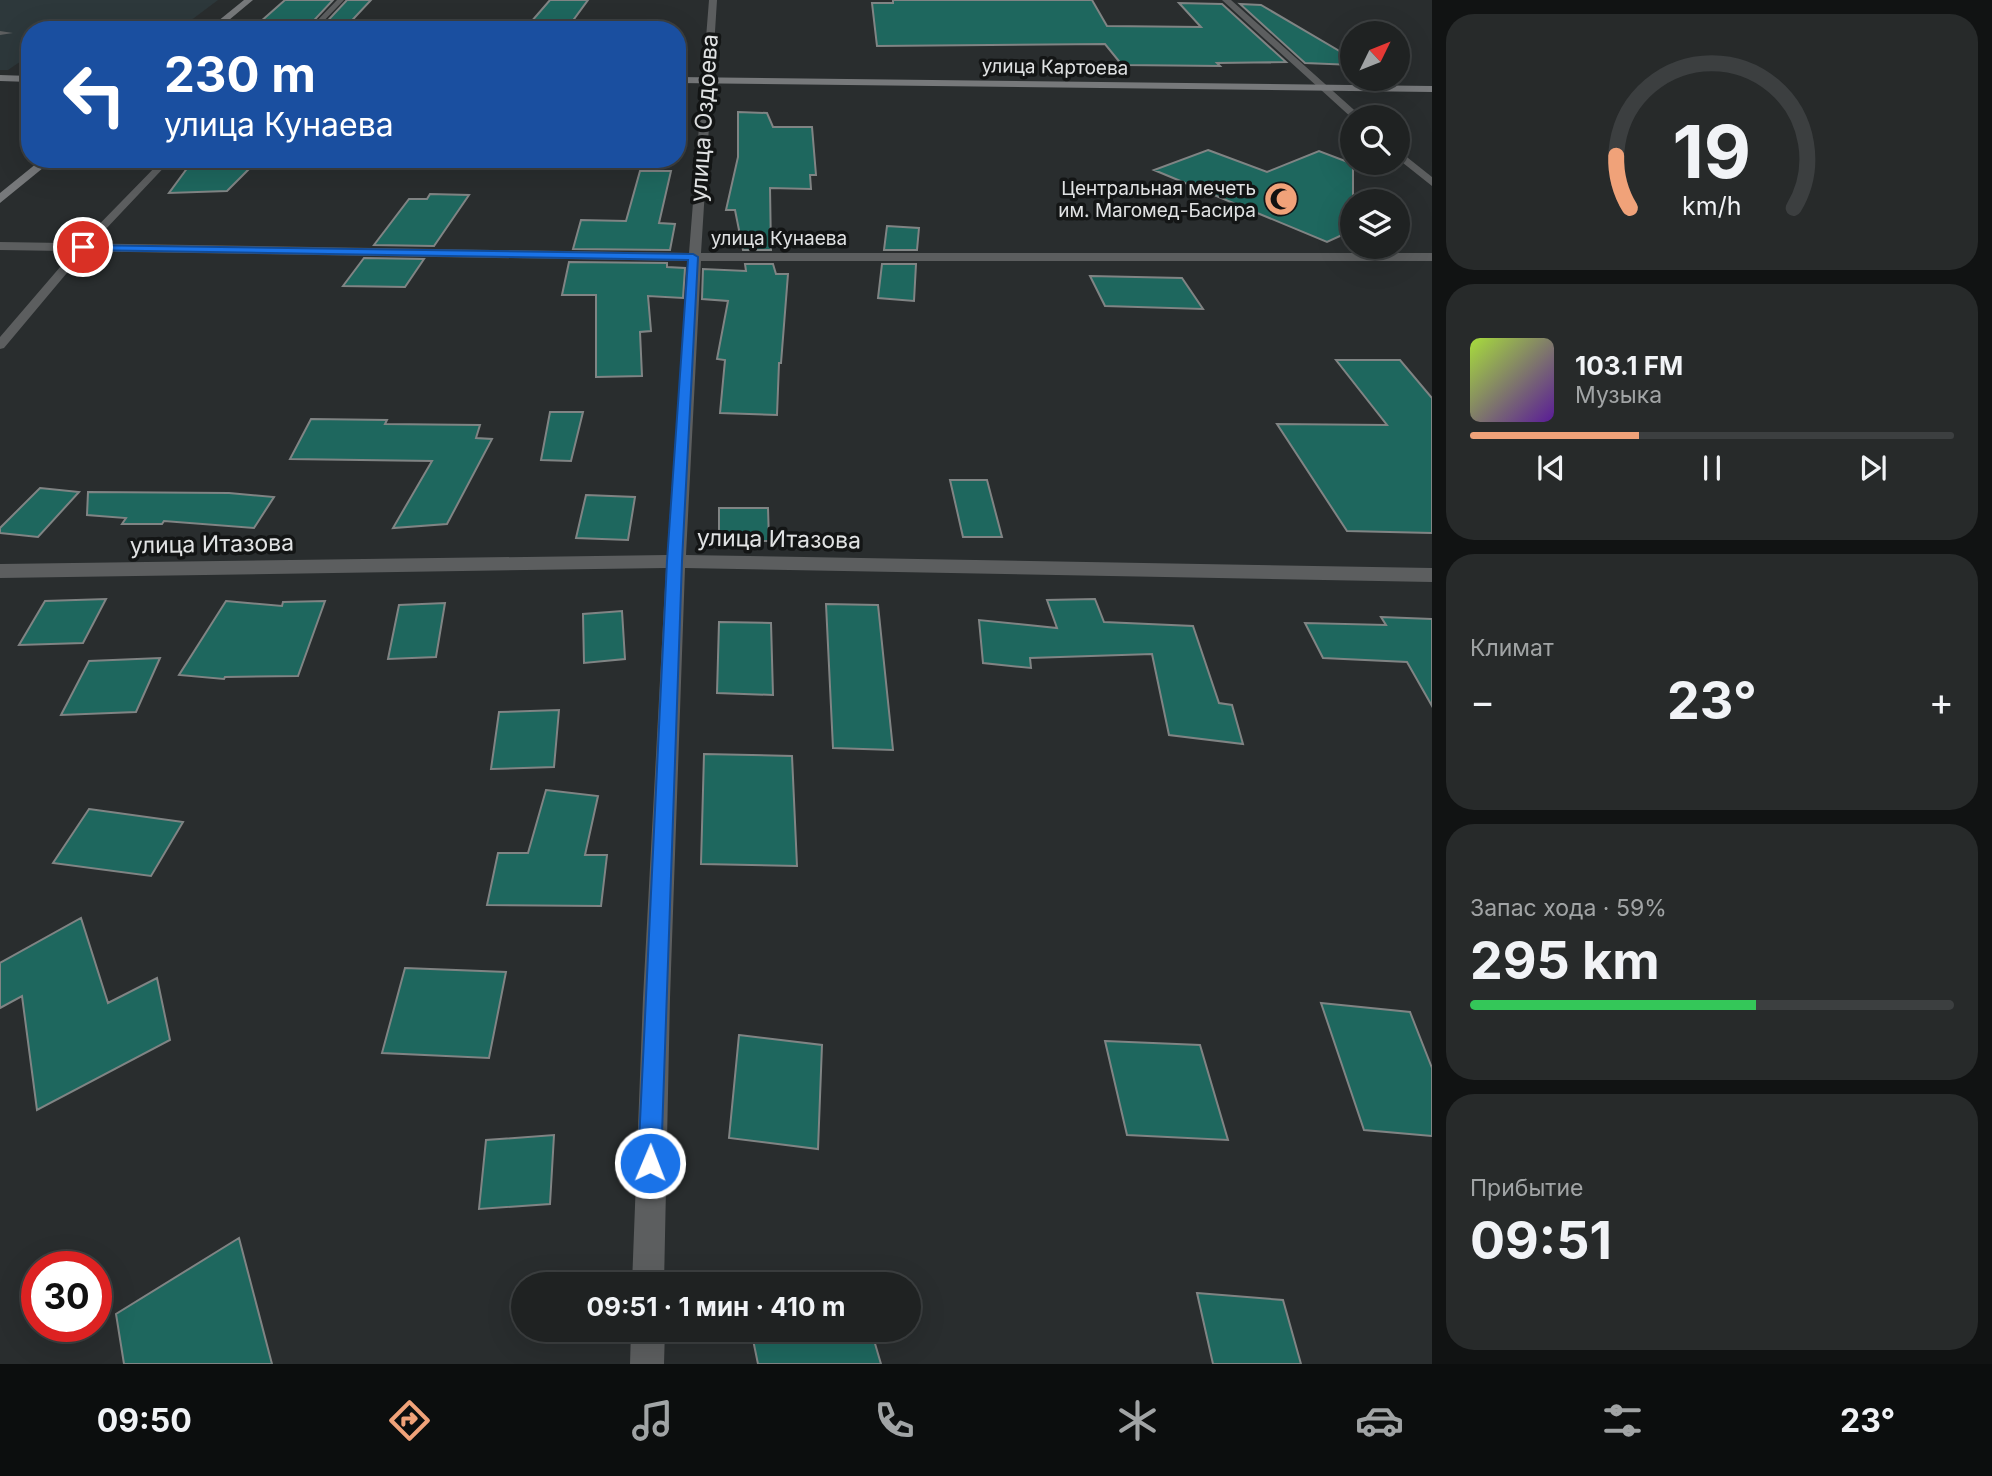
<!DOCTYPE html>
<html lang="ru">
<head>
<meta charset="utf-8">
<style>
	:root { --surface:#1f2222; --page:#272a2a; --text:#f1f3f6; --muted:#a1a4a5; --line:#3c3f40; --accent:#f0a279 }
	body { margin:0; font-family:Inter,sans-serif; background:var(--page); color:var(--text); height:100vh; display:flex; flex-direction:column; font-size:26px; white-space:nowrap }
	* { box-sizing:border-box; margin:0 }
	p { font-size:23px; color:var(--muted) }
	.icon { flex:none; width:38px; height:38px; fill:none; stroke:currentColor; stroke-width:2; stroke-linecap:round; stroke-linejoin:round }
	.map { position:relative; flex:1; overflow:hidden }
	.sheet { display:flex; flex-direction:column; gap:14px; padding:14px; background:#111313; width:560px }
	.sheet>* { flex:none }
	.hud { position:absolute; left:21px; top:21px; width:665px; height:147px; border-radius:28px; box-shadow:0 7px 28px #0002,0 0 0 2px var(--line); background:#1a4fa0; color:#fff; overflow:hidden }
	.needle { width:46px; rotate:47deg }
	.buttons { position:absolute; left:1340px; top:21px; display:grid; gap:14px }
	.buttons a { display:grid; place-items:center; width:70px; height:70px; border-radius:50%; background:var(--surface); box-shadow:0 7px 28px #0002,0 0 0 2px var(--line); font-size:35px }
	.speed { position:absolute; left:21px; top:1251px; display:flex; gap:14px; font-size:35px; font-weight:700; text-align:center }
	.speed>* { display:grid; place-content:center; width:91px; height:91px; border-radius:50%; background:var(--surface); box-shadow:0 7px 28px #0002,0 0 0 2px var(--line); line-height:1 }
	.speed .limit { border:10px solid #d22; background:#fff; color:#111 }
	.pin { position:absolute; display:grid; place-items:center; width:60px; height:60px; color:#fff; margin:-30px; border:4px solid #fff; border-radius:50%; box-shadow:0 2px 7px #0007 }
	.me { position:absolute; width:77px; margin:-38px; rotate:1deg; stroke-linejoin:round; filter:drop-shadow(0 0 5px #0008) }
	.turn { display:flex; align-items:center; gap:24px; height:147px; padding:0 28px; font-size:32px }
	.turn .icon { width:91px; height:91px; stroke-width:2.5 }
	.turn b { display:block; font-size:49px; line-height:60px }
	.big { font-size:52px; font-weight:700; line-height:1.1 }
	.sheet .card { flex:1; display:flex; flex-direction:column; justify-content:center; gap:10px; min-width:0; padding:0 24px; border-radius:28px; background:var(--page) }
	.sheet .dial { align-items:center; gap:0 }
	.dial svg { height:182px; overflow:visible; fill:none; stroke:var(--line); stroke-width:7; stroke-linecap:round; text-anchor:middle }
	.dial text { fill:var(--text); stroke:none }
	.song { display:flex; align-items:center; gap:21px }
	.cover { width:84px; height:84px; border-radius:10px; background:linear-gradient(135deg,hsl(80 70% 55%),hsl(270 70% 35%)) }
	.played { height:7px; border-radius:4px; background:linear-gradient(90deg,var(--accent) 35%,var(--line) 35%) }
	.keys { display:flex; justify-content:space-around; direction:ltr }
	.heat { display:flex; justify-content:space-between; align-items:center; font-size:38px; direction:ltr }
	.charge { height:10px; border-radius:5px; background:linear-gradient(90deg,#34c759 59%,var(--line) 0) }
	.trip { position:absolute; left:511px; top:1272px; width:410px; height:70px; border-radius:35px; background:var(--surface); box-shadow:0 7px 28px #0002,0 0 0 2px var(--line); font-weight:700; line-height:70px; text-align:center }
	.dock { display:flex; height:112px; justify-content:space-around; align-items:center; background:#0c0e0e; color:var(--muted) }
	.dock .icon { width:49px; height:49px }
	.dock .active { color:var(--accent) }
	.dock b { font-size:32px; color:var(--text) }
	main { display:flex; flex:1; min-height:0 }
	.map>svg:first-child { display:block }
	.built { fill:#2d383b }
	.building { fill:#1e675e; stroke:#808484; stroke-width:2 }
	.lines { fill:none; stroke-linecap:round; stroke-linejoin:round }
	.lane { fill:#5c5e5f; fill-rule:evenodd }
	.street { fill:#5c5e5f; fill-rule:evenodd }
	.secondary { fill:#77797b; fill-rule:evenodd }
	.route { fill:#1a73e8; stroke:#114b97; stroke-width:2 }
	.labels { text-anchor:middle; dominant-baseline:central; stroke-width:7; stroke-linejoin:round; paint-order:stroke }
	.far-street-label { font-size:19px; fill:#e0e2e3; stroke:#131515 }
	.far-poi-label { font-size:19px; fill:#e0e2e3; stroke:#131515; text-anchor:end }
	.street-label { font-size:23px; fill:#e0e2e3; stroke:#131515 }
</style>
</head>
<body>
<main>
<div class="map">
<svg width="1432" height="1364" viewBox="0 0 1432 1364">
	<rect width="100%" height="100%" fill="#292d2e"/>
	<path class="built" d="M 0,0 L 218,0 L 178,30 L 30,30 L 30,55 L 8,70 L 0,70 Z"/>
	<path class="building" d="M 285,0 L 333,0 L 305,30 L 251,30 Z
		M 347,0 L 371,0 L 343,30 L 319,30 Z
		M 550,0 L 588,0 L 566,30 L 524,30 Z
		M 893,0 L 1092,0 L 1107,26 L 1201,27 L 1179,3 L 1222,4 L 1286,62 L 1217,63 L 1220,66 L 1122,65 L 1105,44 L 877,46 L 872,3 L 893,3 Z
		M 1240,4 L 1261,5 L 1353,59 L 1353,65 L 1305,63 Z
		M 738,112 L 767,113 L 773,127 L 812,127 L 816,175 L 810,175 L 811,189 L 770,188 L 771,250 L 743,250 L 735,210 L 726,210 L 738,157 Z
		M 1208,150 L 1267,172 L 1319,151 L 1353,164 L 1353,230 L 1327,242 L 1154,170 Z
		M 194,159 L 259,159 L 227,191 L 169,193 Z
		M 640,171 L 671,171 L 659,223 L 675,224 L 670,250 L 573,249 L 581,220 L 626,221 Z
		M 430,194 L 469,195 L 434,246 L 374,245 L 409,199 L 427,199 Z
		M 887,226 L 919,228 L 917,250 L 884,250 Z
		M 364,258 L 424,259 L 405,287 L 343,286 Z
		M 569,262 L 667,263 L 667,267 L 685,268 L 683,298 L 648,296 L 651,331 L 640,332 L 642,376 L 596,377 L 596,295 L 562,295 Z
		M 745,264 L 773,264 L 776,274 L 788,274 L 781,363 L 779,363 L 777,415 L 720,413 L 725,360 L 717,359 L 728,301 L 702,299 L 703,269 L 746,271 Z
		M 882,264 L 916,264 L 914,301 L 878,298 Z
		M 1090,276 L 1182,278 L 1203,309 L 1105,306 Z
		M 1336,360 L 1400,360 L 1432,398 L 1432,533 L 1347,531 L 1277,424 L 1387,425 Z
		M 550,412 L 583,412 L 571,461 L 541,460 Z
		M 311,419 L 387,420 L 385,424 L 480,425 L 476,438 L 492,439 L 447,524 L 393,528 L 432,461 L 290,459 Z
		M 950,480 L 987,480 L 1002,537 L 963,537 Z
		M 40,488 L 79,492 L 38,537 L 0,533 L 0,528 Z
		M 88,492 L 229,493 L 274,497 L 254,528 L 164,521 L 162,524 L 122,524 L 126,518 L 87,515 Z
		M 586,495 L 635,497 L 628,540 L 576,538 Z
		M 719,508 L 768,508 L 769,541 L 719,541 Z
		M 106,599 L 83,643 L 19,645 L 45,601 Z
		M 1095,599 L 1104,622 L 1193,626 L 1219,703 L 1232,705 L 1243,744 L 1169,735 L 1152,654 L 1030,658 L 1031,668 L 983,663 L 979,620 L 1057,628 L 1047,600 Z
		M 226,601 L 282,606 L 283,602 L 325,601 L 298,676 L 225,677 L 224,679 L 179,675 Z
		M 445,603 L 436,657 L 388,659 L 399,605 Z
		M 826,604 L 878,605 L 893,750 L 833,748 Z
		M 622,611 L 625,659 L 584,663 L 583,614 Z
		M 1381,617 L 1432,619 L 1432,706 L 1407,662 L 1323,658 L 1305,623 L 1386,625 Z
		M 719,622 L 771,623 L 773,695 L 717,693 Z
		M 160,658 L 136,712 L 61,715 L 89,661 Z
		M 559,710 L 554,767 L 491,769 L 499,712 Z
		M 704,754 L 792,756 L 797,866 L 701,864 Z
		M 546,790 L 598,796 L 585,855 L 607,855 L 601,906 L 487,905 L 498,853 L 528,853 Z
		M 89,809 L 183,822 L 151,876 L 53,863 Z
		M 81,918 L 108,1003 L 157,978 L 170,1040 L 37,1110 L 22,996 L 0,1008 L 0,963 Z
		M 405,968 L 506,972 L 489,1058 L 382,1053 Z
		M 1321,1003 L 1410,1012 L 1432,1068 L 1432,1136 L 1364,1130 Z
		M 739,1035 L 822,1045 L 818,1149 L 729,1138 Z
		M 1105,1041 L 1200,1045 L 1228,1140 L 1127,1135 Z
		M 554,1135 L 550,1204 L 479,1209 L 486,1140 Z
		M 239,1238 L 272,1364 L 124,1364 L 116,1314 Z
		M 1197,1293 L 1283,1300 L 1301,1364 L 1213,1364 Z
		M 751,1330 L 871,1330 L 881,1364 L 758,1364 Z"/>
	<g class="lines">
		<path class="lane" d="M 337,0 L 344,0 L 315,30 L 308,30 Z
			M 0,31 L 13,33 L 0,35 Z
			M 163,159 L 172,159 L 87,249 L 4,348 L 0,349 L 0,337 L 79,245 Z"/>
		<path class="street" d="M 709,0 L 717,0 L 701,253 L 1432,253 L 1432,261 L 701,261 L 686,555 L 1432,568 L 1432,582 L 685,568 L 670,998 L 664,1284 L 632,1284 L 643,998 L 666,568 L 0,578 L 0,564 L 667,555 L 688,261 L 0,250 L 0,242 L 689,253 Z
			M 1222,0 L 1231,0 L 1362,117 L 1353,119 Z
			M 1398,150 L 1432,177 L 1432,186 L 1398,159 Z
			M 631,1330 L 665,1330 L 664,1364 L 630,1364 Z"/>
		<path class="secondary" d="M 244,0 L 253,0 L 217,30 L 207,30 Z
			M 0,75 L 30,76 L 30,82 L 0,81 Z
			M 677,77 L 1432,86 L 1432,92 L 677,83 Z
			M 42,159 L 54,159 L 0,203 L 0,193 Z"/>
	</g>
	<path class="route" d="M 80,245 L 693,254 L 698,257 L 682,561 L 661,1163 L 658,1171 L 650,1174 L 641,1171 L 638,1163 L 667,561 L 688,260 L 83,250 L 80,249 Z"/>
	<defs>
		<g id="mosque-disc" transform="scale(1.75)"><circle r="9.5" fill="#f0a279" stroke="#131515"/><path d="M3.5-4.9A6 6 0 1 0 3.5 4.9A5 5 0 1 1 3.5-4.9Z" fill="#111"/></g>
	</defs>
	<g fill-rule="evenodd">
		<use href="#mosque-disc" x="1281" y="199"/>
	</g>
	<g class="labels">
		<g class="far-street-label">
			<text transform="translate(1055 67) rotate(1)">улица Картоева</text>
			<text x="779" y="238">улица Кунаева</text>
		</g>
		<g class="far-poi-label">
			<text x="1256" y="188">Центральная мечеть<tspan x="1256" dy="22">им. Магомед-Басира</tspan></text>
		</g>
		<g class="street-label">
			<text transform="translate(704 118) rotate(-86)">улица Оздоева</text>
			<text transform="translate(779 539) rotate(1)">улица Итазова</text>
			<text transform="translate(212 544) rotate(-1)">улица Итазова</text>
		</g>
	</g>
</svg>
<div class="buttons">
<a><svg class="needle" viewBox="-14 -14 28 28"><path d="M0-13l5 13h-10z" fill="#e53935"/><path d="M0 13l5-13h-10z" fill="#a1a4a5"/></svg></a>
<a><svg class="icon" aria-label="search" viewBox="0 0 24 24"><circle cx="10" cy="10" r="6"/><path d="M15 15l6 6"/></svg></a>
<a><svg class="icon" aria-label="layers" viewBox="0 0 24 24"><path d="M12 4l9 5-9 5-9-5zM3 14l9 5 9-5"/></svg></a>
</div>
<div class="speed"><div class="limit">30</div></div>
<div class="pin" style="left:83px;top:247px;background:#d93025"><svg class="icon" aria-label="arrive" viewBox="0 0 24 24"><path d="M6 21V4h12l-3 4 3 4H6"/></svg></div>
<svg class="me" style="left:650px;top:1163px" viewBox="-20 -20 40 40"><circle r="17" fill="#1a73e8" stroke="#fff" stroke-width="3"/><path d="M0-11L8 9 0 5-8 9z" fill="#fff"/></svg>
<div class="trip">09:51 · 1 мин · 410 m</div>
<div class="hud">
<div class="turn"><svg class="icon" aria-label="left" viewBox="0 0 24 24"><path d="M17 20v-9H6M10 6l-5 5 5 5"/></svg><div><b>230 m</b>улица Кунаева</div></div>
</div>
</div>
<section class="sheet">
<div class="card dial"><svg viewBox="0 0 100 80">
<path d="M14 69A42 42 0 1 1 86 69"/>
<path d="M14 69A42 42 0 0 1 8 46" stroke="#f0a279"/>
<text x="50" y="56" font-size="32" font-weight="700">19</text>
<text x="50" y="72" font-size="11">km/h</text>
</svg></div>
<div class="card">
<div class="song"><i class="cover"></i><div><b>103.1 FM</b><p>Музыка</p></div></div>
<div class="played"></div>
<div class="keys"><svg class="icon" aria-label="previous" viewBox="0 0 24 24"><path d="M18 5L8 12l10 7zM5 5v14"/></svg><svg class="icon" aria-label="pause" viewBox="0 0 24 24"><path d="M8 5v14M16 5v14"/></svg><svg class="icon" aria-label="next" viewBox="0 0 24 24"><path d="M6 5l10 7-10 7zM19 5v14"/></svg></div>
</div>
<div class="card"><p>Климат</p>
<div class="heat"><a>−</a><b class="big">23°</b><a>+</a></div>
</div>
<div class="card"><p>Запас хода · 59%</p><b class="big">295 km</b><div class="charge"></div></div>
<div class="card"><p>Прибытие</p><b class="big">09:51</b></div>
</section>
</main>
<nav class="dock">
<b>09:50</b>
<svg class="icon active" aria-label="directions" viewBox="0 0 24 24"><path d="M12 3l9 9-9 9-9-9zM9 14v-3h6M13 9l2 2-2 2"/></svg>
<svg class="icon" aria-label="music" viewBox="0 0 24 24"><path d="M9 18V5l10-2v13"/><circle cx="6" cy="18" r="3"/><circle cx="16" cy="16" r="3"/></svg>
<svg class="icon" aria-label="phone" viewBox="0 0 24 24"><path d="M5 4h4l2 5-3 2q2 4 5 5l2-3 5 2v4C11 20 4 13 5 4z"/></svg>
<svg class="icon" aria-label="climate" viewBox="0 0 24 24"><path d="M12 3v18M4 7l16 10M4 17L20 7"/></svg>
<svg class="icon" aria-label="car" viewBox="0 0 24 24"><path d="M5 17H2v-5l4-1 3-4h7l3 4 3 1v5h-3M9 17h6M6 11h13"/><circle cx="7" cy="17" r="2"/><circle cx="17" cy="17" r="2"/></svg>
<svg class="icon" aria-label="filters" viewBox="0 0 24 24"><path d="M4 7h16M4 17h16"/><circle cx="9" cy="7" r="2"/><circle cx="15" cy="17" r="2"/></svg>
<b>23°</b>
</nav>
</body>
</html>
